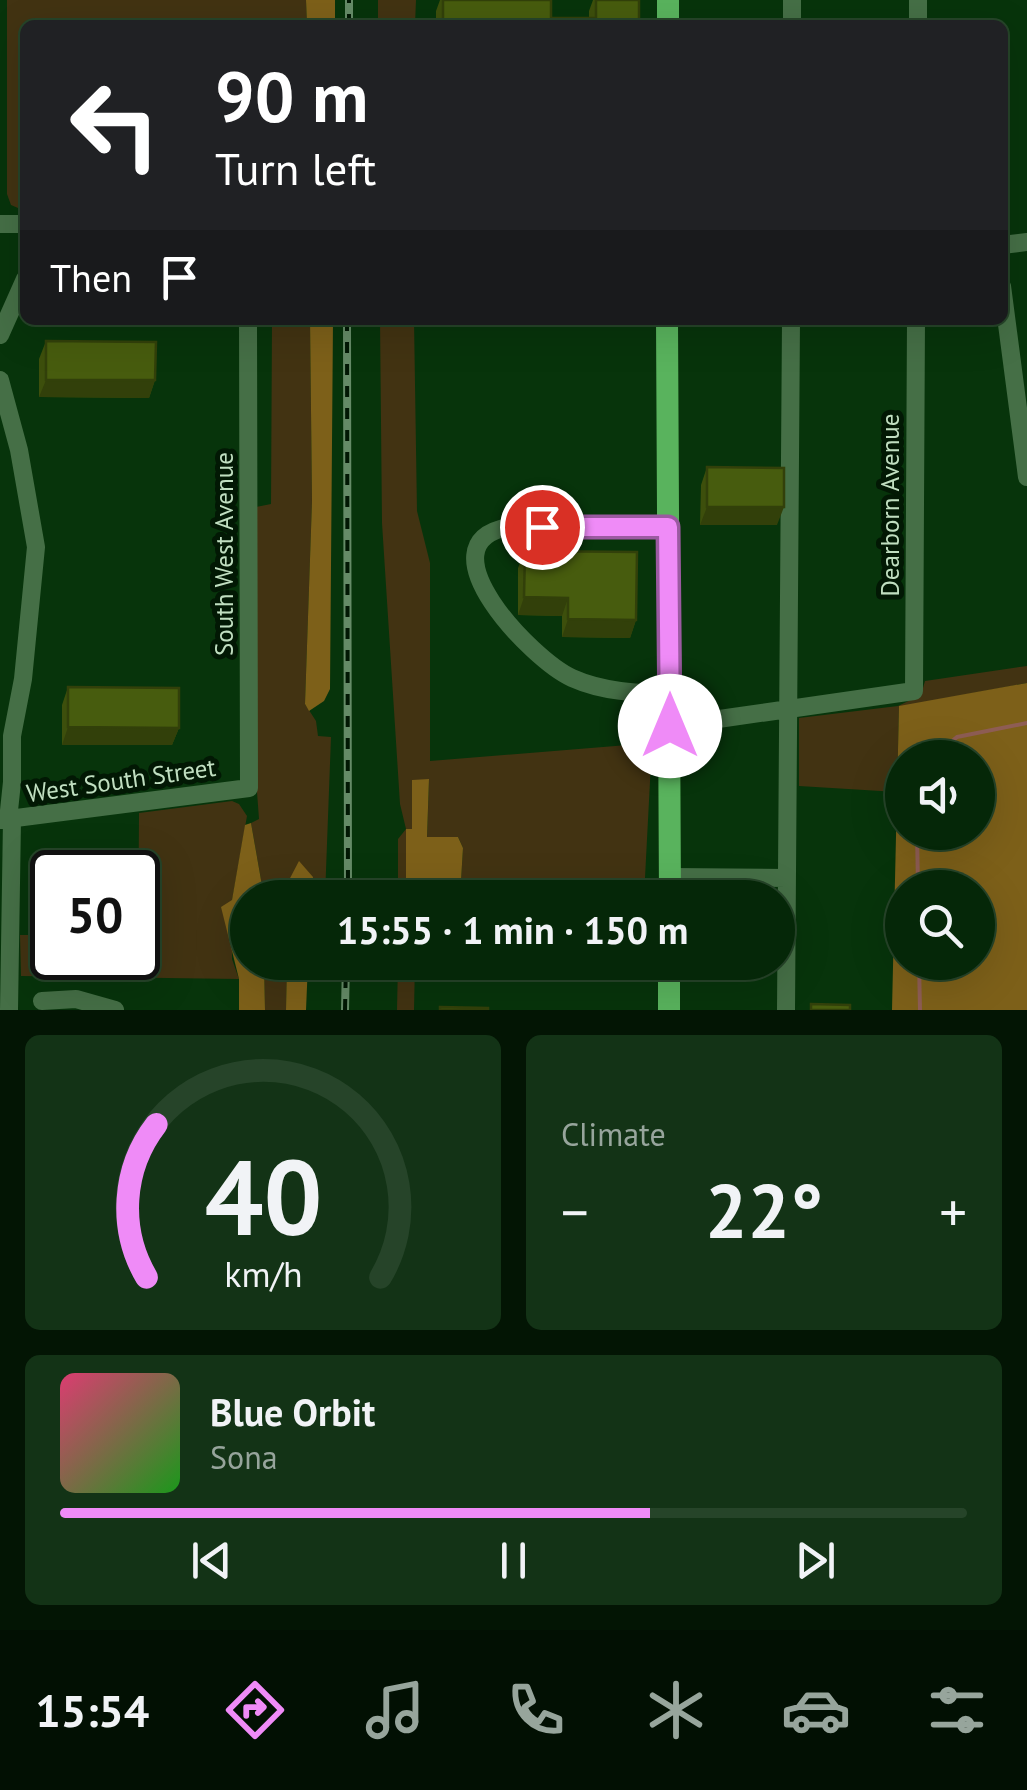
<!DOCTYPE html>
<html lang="en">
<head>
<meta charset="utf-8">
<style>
	:root { --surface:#052708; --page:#133316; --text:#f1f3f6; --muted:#97a59c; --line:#264429; --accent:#ef8bf7 }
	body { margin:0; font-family:"PT Sans",sans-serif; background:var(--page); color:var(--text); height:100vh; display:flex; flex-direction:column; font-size:38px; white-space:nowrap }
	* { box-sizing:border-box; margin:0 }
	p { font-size:32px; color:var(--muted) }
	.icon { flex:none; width:55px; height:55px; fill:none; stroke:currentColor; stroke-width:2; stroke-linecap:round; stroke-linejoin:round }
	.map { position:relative; height:1010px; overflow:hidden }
	.details { display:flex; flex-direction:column; gap:25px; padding:25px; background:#031504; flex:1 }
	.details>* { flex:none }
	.guide { position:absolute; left:20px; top:20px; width:988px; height:305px; border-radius:15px; box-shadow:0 10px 40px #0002,0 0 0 2px var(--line); background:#202124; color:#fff; overflow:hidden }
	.buttons { position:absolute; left:885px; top:740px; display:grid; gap:20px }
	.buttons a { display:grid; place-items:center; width:110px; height:110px; border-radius:50%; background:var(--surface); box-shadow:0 10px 40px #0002,0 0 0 2px var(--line); font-size:50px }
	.speed { position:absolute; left:30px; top:850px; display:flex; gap:20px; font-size:50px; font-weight:700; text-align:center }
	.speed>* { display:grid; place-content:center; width:130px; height:130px; border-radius:50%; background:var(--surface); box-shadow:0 10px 40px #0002,0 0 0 2px var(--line); line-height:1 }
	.speed .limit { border:5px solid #111; border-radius:15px; background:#fff; color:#111 }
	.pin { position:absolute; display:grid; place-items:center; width:85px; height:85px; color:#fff; margin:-42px; border:5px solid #fff; border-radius:50%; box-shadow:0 2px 10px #0007 }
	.me { position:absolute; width:110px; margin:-55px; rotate:0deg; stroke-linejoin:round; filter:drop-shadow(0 0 8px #0008) }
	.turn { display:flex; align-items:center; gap:35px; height:210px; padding:0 30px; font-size:45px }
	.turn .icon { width:130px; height:130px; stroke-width:2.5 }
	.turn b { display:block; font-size:70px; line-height:85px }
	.then { display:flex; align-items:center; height:95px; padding:0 30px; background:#0003; gap:20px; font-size:38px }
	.big { font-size:75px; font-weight:600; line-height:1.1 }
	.details .widget { flex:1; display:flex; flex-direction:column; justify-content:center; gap:15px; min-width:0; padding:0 35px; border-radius:15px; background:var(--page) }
	.details .dial { align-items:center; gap:0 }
	.dial svg { height:260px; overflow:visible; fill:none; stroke:var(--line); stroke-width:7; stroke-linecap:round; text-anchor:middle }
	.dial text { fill:var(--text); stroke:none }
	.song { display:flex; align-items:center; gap:30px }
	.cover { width:120px; height:120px; border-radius:15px; background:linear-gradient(135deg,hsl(340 70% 55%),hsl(120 70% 35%)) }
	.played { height:10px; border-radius:5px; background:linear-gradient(90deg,var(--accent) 65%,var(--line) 65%) }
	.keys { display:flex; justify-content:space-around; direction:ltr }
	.heat { display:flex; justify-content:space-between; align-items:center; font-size:55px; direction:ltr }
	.details .tiles { flex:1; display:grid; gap:25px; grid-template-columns:1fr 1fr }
	.widget:last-child { grid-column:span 2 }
	.trip { position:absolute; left:230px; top:880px; width:565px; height:100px; border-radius:50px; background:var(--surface); box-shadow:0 10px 40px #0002,0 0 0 2px var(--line); font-weight:600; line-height:100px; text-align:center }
	.tabs { display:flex; height:160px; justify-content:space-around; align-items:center; background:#021003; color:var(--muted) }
	.tabs .icon { width:70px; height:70px }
	.tabs .current { color:var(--accent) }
	.tabs b { font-size:45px; color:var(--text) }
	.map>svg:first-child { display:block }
	.green { fill:#423312 }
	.forest { fill:#7d6019; fill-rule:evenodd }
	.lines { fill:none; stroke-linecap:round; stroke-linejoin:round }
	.stream { stroke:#8e5d54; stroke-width:4 }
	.minor { stroke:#456f46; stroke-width:18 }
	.major { stroke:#59b35d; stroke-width:22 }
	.rail-casing { stroke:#658b67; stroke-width:8 }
	.rail { stroke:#021804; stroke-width:4; stroke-dasharray:11; stroke-linecap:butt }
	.wall { fill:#3d4f0c }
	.shaded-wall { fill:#32400a }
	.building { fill:#475c0e; stroke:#32400a; stroke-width:2.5 }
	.route-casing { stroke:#9b5aa1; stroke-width:25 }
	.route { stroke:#ef8bf7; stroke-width:18 }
	.labels { text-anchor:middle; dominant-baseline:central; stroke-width:10; stroke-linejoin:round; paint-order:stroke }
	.street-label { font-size:25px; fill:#c0dec0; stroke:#021804 }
</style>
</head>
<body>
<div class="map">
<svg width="1027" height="1010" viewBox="0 0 1027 1010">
	<rect width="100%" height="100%" fill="#07340b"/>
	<path class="green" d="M 7,0 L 306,0 L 307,25 L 25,25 L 25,211 L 11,205 L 7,194 Z
		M 378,0 L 416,0 L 415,25 L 378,25 Z
		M 272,320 L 310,320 L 312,501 L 305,704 L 316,721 L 318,736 L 331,737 L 325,897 L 312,897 L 313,877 L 288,882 L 288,897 L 264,897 L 251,823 L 259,819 L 255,765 L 256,507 L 271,504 Z
		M 380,320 L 414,320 L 417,511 L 430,563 L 430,761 L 652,743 L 644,897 L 460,897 L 463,848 L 458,837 L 427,838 L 429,780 L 412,781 L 412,830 L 406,830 L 406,897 L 398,897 L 398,839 L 406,829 L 400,804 L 382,523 Z
		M 1027,666 L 1027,683 L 899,707 L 897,792 L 799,786 L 799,718 L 898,706 L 921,695 L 925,681 Z
		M 232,801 L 239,804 L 247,816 L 232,901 L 232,959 L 239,979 L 21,976 L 20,935 L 52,935 L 52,958 L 138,958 L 139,813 Z
		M 264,963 L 287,963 L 286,1010 L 265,1010 Z
		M 398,963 L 415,963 L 414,1010 L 397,1010 Z"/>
	<path class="forest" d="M 306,0 L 335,0 L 335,25 L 307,25 Z
		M 310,320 L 333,320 L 330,689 L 324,701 L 309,711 L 305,704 L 312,501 Z
		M 1027,683 L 1027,1010 L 892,1010 L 899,706 ZM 902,758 L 978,758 L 978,832 L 902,832 ZM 902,888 L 978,888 L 978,962 L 902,962 Z
		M 429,779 L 427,837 L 458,837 L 463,848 L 460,897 L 406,897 L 406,829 L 412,829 L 412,780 Z
		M 251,823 L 264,897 L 248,898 L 248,962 L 264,963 L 265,1010 L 239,1010 L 239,979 L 221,907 L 232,900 L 245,825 Z
		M 299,861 L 313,877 L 312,897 L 288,897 L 288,882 Z
		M 287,962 L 308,963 L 306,1010 L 286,1010 Z"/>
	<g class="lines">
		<path class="stream" d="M 932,758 L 957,737 L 1027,723
			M 917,832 L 918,888
			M 919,962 L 920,1010"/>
		<path class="minor" d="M 792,25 L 792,0
			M 918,25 L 918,0
			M 0,224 L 25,224
			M 1002,245 L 1027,242
			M 1002,286 L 1027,477
			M 0,335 L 25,279
			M 0,380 L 19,450 L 36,547 L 23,679 L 12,736 L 12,782 L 8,820
			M 669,527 L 508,527 C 420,544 532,660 572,678 C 603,692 637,693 670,694
			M 670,726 L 914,691 L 916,320
			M 0,820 L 249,788 L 248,320
			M 670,877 L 787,878
			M 42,1001 L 76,999 L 115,1010
			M 9,1010 L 12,820
			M 786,1010 L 791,320"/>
		<path class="major" d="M 668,25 L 668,0
			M 667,320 L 670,898
			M 669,1010 L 669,962"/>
		<g class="rail-casing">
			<path id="rail" d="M 349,25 L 349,0
				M 347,320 L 348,898
				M 345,1010 L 346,962"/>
		</g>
		<use href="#rail" class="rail"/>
	</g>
	<path class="wall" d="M 440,0 L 551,0 L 551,18 L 589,18 L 589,11 L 593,0 L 639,0 L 639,25 L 436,25 L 436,11 Z
		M 46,341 L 155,380 L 149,398 L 39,397 L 39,359 Z
		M 707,467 L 777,525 L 700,525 L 701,485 Z
		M 525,551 L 636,620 L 630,638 L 562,637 L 562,616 L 518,615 L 518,568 Z
		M 68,687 L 179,728 L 172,745 L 62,745 L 62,705 Z"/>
	<path class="shaded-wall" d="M 46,380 L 155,380 L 149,398 L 39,397 Z
		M 707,507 L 784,507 L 777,525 L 700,525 Z
		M 524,597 L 568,598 L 562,616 L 518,615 Z
		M 568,619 L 636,620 L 630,638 L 562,637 Z
		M 68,727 L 179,728 L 172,745 L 62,745 Z"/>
	<path class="building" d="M 443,0 L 551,0 L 551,18 L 596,18 L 596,0 L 639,0 L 639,25 L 443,25 Z
		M 46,341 L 156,342 L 155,380 L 46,380 Z
		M 707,467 L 784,468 L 784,507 L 707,507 Z
		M 525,551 L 637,552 L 636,620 L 568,619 L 568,598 L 524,597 Z
		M 68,687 L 179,688 L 179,728 L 68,727 Z
		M 811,1004 L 850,1005 L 850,1010 L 811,1010 Z
		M 440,1007 L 488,1008 L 488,1010 L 440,1010 Z"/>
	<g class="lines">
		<g class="route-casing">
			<path id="route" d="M 542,527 L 668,527 L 670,726"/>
		</g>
		<use href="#route" class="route"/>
	</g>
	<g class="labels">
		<g class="street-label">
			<text transform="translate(890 505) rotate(-90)">Dearborn Avenue</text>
			<text transform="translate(224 554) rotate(-90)">South West Avenue</text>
			<text transform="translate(121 780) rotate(-8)">West South Street</text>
		</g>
	</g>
</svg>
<div class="buttons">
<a><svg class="icon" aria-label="sound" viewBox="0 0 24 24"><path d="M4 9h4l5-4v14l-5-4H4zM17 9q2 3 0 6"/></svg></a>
<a><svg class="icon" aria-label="search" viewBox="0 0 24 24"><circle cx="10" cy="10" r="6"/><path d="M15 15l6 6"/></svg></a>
</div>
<div class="speed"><div class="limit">50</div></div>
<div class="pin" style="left:542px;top:527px;background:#d93025"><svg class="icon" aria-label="arrive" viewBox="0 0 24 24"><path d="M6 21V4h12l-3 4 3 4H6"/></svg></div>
<svg class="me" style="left:670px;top:726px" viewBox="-20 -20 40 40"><circle r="19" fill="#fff"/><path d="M0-13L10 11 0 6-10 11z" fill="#ef8bf7"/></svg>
<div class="trip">15:55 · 1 min · 150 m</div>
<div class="guide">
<div class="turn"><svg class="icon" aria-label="left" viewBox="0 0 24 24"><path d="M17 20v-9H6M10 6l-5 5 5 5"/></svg><div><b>90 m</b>Turn left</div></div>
<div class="then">Then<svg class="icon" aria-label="arrive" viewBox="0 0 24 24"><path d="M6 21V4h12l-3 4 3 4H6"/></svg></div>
</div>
</div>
<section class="details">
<div class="tiles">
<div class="widget dial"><svg viewBox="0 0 100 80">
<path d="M14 69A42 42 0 1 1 86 69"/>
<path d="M14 69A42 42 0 0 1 17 22" stroke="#ef8bf7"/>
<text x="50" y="56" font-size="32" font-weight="700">40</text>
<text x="50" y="72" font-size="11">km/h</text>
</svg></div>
<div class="widget"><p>Climate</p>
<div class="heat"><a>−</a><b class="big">22°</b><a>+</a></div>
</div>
<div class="widget">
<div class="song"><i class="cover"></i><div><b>Blue Orbit</b><p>Sona</p></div></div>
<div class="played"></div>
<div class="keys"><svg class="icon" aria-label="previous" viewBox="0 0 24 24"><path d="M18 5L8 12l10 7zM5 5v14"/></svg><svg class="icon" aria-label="pause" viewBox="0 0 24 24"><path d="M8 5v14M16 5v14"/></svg><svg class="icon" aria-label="next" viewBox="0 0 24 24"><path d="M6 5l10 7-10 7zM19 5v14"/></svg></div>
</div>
</div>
</section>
<nav class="tabs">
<b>15:54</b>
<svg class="icon current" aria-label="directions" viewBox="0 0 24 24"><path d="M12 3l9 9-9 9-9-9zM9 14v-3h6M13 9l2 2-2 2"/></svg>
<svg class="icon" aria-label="music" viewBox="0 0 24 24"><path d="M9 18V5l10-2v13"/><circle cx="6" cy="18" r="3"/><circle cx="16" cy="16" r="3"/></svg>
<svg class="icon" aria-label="phone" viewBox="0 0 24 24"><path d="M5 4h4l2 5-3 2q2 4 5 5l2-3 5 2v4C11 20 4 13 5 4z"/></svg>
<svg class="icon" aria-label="climate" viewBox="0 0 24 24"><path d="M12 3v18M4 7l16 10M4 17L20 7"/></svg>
<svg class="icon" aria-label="car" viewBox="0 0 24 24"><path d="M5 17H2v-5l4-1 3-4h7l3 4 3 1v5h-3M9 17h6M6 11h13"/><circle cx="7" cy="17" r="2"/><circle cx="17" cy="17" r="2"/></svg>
<svg class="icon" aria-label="filters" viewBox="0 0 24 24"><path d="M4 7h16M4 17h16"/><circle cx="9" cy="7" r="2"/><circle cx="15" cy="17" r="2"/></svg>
</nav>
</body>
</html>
